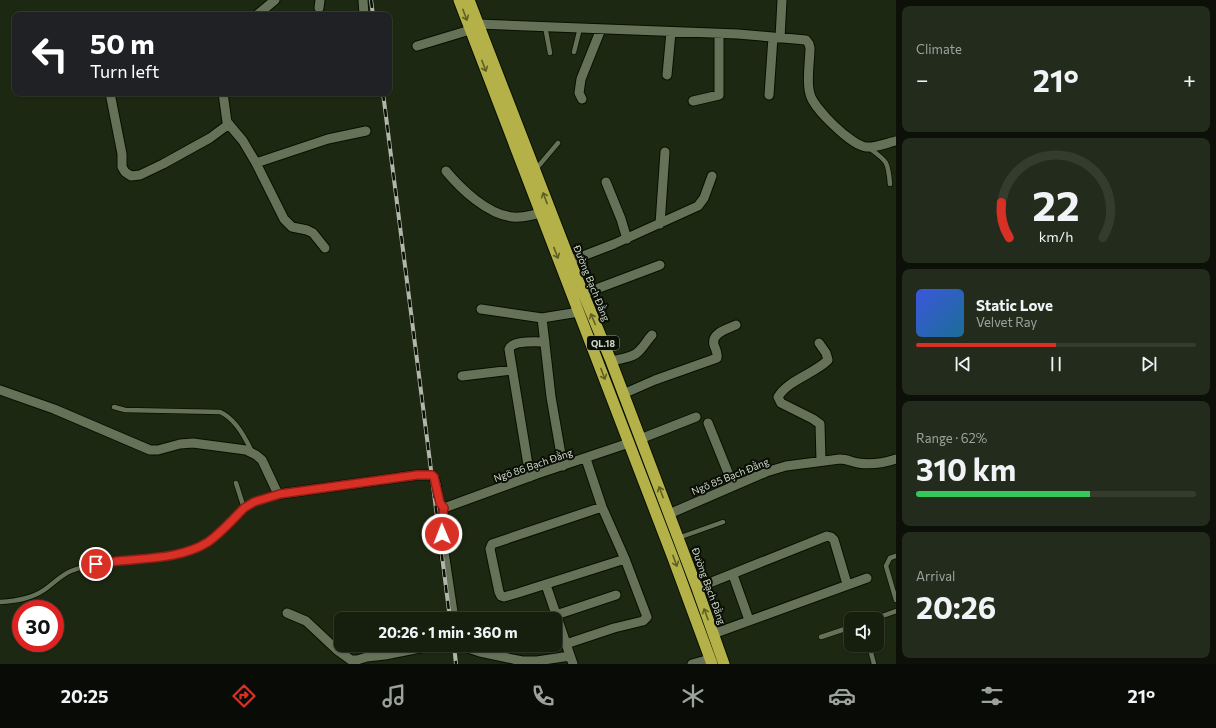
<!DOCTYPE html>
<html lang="en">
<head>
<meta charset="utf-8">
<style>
	:root { --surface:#161e0e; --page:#232b1c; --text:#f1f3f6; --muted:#9ea29e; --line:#353c2e; --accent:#d93025 }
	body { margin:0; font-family:Commissioner,sans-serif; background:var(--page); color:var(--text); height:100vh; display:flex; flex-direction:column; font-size:15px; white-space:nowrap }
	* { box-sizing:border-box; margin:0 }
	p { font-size:13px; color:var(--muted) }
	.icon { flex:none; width:22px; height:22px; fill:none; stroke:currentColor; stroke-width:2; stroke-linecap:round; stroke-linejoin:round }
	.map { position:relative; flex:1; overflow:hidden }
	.details { display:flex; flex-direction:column; gap:6px; padding:6px; background:#0c1008; width:320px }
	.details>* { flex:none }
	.hud { position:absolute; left:12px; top:12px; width:380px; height:84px; border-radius:8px; box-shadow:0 1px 3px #0004,0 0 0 1px var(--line); background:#202124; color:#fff; overflow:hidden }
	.tools { position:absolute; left:844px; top:612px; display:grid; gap:8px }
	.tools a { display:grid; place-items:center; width:40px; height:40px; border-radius:8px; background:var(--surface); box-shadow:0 1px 3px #0004,0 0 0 1px var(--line); font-size:20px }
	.speed { position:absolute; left:12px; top:600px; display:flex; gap:8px; font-size:20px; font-weight:700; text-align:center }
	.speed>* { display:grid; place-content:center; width:52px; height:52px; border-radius:50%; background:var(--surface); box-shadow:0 1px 3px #0004,0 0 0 1px var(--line); line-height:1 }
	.speed .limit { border:6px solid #d22; background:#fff; color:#111 }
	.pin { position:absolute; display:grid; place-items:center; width:34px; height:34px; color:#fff; margin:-17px; border:2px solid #fff; border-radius:50%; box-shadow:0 1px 4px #0007 }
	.me { position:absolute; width:44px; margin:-22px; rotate:359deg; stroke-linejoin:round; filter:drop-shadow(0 0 3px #0008) }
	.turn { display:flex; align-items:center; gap:14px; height:84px; padding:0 12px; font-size:18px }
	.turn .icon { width:52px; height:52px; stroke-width:2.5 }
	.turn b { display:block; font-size:28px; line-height:34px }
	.big { font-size:30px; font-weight:700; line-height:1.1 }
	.details .tile { flex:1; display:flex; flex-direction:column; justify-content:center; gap:6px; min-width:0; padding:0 14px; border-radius:8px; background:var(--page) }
	.details .dial { align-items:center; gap:0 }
	.dial svg { height:104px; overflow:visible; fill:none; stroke:var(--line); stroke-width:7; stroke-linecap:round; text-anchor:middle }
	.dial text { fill:var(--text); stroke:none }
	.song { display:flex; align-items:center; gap:12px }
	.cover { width:48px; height:48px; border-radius:6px; background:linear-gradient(135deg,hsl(230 70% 55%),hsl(200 70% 35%)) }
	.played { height:4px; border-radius:2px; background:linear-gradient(90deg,var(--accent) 50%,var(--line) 50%) }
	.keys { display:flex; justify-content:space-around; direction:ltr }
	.heat { display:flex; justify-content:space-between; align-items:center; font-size:22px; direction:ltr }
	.charge { height:6px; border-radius:3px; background:linear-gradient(90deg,#34c759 62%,var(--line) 0) }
	.trip { position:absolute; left:334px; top:612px; width:228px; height:40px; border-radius:8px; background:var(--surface); box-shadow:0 1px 3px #0004,0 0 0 1px var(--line); font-weight:700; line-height:40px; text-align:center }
	.tabs { display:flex; height:64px; justify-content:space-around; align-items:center; background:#090c06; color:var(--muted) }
	.tabs .icon { width:28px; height:28px }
	.tabs .active { color:var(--accent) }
	.tabs b { font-size:18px; color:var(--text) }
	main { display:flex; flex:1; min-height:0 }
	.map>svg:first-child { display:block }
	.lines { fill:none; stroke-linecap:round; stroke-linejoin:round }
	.service-casing { stroke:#071000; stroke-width:6 }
	.minor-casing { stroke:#071000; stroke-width:11 }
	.trunk-casing { stroke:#071000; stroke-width:13 }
	.service { stroke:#657258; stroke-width:4.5 }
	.minor { stroke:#657258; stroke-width:9 }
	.trunk { stroke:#b4b149; stroke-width:11 }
	.rail-casing { stroke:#b0b7a8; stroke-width:4 }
	.rail { stroke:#0a0f06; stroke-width:2.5; stroke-dasharray:8; stroke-linecap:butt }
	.oneway { stroke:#5f6028 }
	.route-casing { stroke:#8d1f18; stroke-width:10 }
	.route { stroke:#d93025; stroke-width:7 }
	.labels { text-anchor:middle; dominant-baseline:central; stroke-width:4; stroke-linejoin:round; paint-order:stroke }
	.shield { fill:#0a0f06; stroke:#949a8e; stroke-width:1 }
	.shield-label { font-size:9px; font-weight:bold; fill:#cfd6c8 }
	.street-label { font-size:10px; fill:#cfd6c8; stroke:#0a0f06 }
</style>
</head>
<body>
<main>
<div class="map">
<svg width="896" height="664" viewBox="0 0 896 664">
	<rect width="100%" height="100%" fill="#1d2812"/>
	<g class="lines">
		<g class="service-casing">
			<path id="service" d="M 545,26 L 550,53
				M 574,52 L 580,28
				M 869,148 C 887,161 888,161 890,184
				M 536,169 L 558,143
				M 114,407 L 125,410 L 220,412 C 234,418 245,437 251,450
				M 236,483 L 244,508
				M 678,538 L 723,522
				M 896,556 L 890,558 L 886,566 L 896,600
				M 0,602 C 15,601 31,599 44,590 C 53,584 61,575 71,571 C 113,555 161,565 202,545 C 220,536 230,518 246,507 C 256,500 269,497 280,494
				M 874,619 L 896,611
				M 821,637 L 851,627
				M 869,645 L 874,664"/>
		</g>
		<g class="minor-casing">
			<path id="minor" d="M 363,0 L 364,15
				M 319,8 L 320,0
				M 257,15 L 275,0
				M 478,24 L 738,34 L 806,40 L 809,44 L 810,48 C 810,61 806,82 810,94 C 813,108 852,146 866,147 C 875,148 887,143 896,141
				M 780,38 L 782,0
				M 417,46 L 470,30
				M 667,75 L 671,32
				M 110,93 L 122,154 L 122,167 L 125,172 L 131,176 L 140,175 L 163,164 L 210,138 L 229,124
				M 223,93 L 227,122 L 243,141 L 256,163 L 328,139 L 366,131
				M 769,95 L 773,37
				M 582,99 L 579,93 L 581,79 L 601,29
				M 693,101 L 719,95 L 719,34
				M 256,163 L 284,219 L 292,227 L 307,230 L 313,233 L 325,248
				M 446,171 C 461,189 488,215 513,217 C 522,218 532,215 541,213
				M 606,182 L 621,219 L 627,239
				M 660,224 L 665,152
				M 570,261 L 614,244 L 698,206 L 704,198 L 712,176
				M 583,294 L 660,265
				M 481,309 L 542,318 L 579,312
				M 542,318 L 551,397 L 563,466
				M 819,343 L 826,353 L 828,360 C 814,374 788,380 778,397 L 781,403 L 813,419 L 820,424 L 821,461
				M 611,361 C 620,359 634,358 640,350 C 645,345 647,340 652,335
				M 462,376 L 512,370
				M 0,390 L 54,409 L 150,450 L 158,450 L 180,444 L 193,443 L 246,450 L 256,455 L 262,460 L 277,492 L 280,494 L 417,475 L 432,475 C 440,484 434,500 444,508
				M 623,394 L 655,380 L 717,358 C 718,354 716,350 714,345 C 711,333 727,329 736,325
				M 708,423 L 733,485
				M 640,439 L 696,417
				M 530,477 L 509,349 C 513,340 535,342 545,342
				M 602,507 L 492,544 L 490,549 L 499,592 L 501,596 L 504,597 L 518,593 L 625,559
				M 444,508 L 537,474 L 629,443
				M 444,508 L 441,523 L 443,545 L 454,619
				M 669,514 L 766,472 L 786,466 L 840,459 C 847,459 852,462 858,463 C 871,465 884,463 896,459
				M 733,575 L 749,620
				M 546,585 L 573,664
				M 697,588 L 827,536 L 831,537 L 834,540 L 847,584
				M 287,613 L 306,621 L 337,650 L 351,660 L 357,660 L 367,657 L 385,655 L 425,647 L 465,647
				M 556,615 L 616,595
				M 713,634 L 867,578
				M 566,644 L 614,628 L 643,621 L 647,617 L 625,559 L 602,507 L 586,459
				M 463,645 L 468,648 L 480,652 L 522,661 L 537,661 L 570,656
				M 692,664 L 710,659"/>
		</g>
		<g class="trunk-casing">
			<path id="trunk" d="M 459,0 L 673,558 L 712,664
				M 469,0 L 570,261 L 611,361 L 697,588 L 724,664"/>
		</g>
		<use href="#service" class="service"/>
		<use href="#minor" class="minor"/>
		<use href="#trunk" class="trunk"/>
		<g class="rail-casing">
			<path id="rail" d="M 371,0 L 373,15
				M 383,93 L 450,619
				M 454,645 L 456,664"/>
		</g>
		<use href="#rail" class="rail"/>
	</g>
	<defs><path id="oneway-shaft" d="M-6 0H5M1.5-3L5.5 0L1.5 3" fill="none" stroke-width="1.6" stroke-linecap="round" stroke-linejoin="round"/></defs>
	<g class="oneway">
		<use href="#oneway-shaft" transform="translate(465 15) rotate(69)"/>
		<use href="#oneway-shaft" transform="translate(484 66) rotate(69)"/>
		<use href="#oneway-shaft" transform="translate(545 198) rotate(-111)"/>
		<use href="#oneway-shaft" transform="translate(556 253) rotate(69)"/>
		<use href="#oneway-shaft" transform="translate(593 319) rotate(-113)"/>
		<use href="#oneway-shaft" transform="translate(603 374) rotate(69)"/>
		<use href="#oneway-shaft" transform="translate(661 492) rotate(-111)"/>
		<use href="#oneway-shaft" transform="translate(675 561) rotate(70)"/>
		<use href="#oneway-shaft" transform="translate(706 614) rotate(-110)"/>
	</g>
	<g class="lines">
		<g class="route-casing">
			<path id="route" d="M 96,564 C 131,557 177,562 208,542 C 221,533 233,519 244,508 L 254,502 L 280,494 L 417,475 L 432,475 L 434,477 L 440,503 L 444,508 L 441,523 L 442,534"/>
		</g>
		<use href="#route" class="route"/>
	</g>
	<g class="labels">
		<rect class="shield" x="587" y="336" width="32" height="14" rx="3"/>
		<g class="shield-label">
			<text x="603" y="343">QL.18</text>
		</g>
		<g class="street-label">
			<text transform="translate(592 283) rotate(68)">Đường Bạch Đằng</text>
			<text transform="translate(533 465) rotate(-19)">Ngõ 86 Bạch Đằng</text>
			<text transform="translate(730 476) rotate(-22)">Ngõ 85 Bạch Đằng</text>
			<text transform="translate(709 586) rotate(70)">Đường Bạch Đằng</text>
		</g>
	</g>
</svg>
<div class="tools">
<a><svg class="icon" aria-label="sound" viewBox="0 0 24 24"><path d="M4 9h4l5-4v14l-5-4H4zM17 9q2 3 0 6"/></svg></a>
</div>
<div class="speed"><div class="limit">30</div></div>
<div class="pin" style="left:96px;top:564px;background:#d93025"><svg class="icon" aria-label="arrive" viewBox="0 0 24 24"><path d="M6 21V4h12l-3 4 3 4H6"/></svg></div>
<svg class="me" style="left:442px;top:534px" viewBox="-20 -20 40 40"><circle r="17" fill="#d93025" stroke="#fff" stroke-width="3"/><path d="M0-11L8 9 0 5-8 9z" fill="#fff"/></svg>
<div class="trip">20:26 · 1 min · 360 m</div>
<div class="hud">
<div class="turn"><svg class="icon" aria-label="left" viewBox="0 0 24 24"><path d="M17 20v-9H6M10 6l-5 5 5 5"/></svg><div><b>50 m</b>Turn left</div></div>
</div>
</div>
<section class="details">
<div class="tile"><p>Climate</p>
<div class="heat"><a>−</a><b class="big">21°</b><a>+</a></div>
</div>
<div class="tile dial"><svg viewBox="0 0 100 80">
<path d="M14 69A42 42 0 1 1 86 69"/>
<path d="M14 69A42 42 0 0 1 8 42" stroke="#d93025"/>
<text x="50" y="56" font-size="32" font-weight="700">22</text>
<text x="50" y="72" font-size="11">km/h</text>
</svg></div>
<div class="tile">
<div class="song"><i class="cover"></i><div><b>Static Love</b><p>Velvet Ray</p></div></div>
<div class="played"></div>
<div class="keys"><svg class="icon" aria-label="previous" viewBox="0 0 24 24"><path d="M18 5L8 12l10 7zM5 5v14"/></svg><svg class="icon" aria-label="pause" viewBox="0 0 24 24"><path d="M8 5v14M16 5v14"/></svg><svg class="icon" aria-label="next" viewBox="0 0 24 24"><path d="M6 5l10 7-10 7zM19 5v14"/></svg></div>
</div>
<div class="tile"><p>Range · 62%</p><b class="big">310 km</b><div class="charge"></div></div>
<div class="tile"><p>Arrival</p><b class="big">20:26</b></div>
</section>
</main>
<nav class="tabs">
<b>20:25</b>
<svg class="icon active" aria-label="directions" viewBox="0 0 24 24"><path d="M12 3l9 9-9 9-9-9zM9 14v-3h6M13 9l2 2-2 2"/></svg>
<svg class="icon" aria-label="music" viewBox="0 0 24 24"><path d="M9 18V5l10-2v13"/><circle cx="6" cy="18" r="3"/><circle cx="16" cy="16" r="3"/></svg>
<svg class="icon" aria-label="phone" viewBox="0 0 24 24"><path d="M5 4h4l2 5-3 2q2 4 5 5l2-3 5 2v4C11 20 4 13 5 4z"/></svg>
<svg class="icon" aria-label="climate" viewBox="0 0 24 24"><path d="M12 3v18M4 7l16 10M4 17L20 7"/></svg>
<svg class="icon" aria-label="car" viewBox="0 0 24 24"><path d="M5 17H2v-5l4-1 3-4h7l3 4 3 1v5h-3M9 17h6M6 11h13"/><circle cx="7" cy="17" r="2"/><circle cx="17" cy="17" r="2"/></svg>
<svg class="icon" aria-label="filters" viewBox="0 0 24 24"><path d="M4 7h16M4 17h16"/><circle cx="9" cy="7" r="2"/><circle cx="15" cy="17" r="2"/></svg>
<b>21°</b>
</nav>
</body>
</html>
